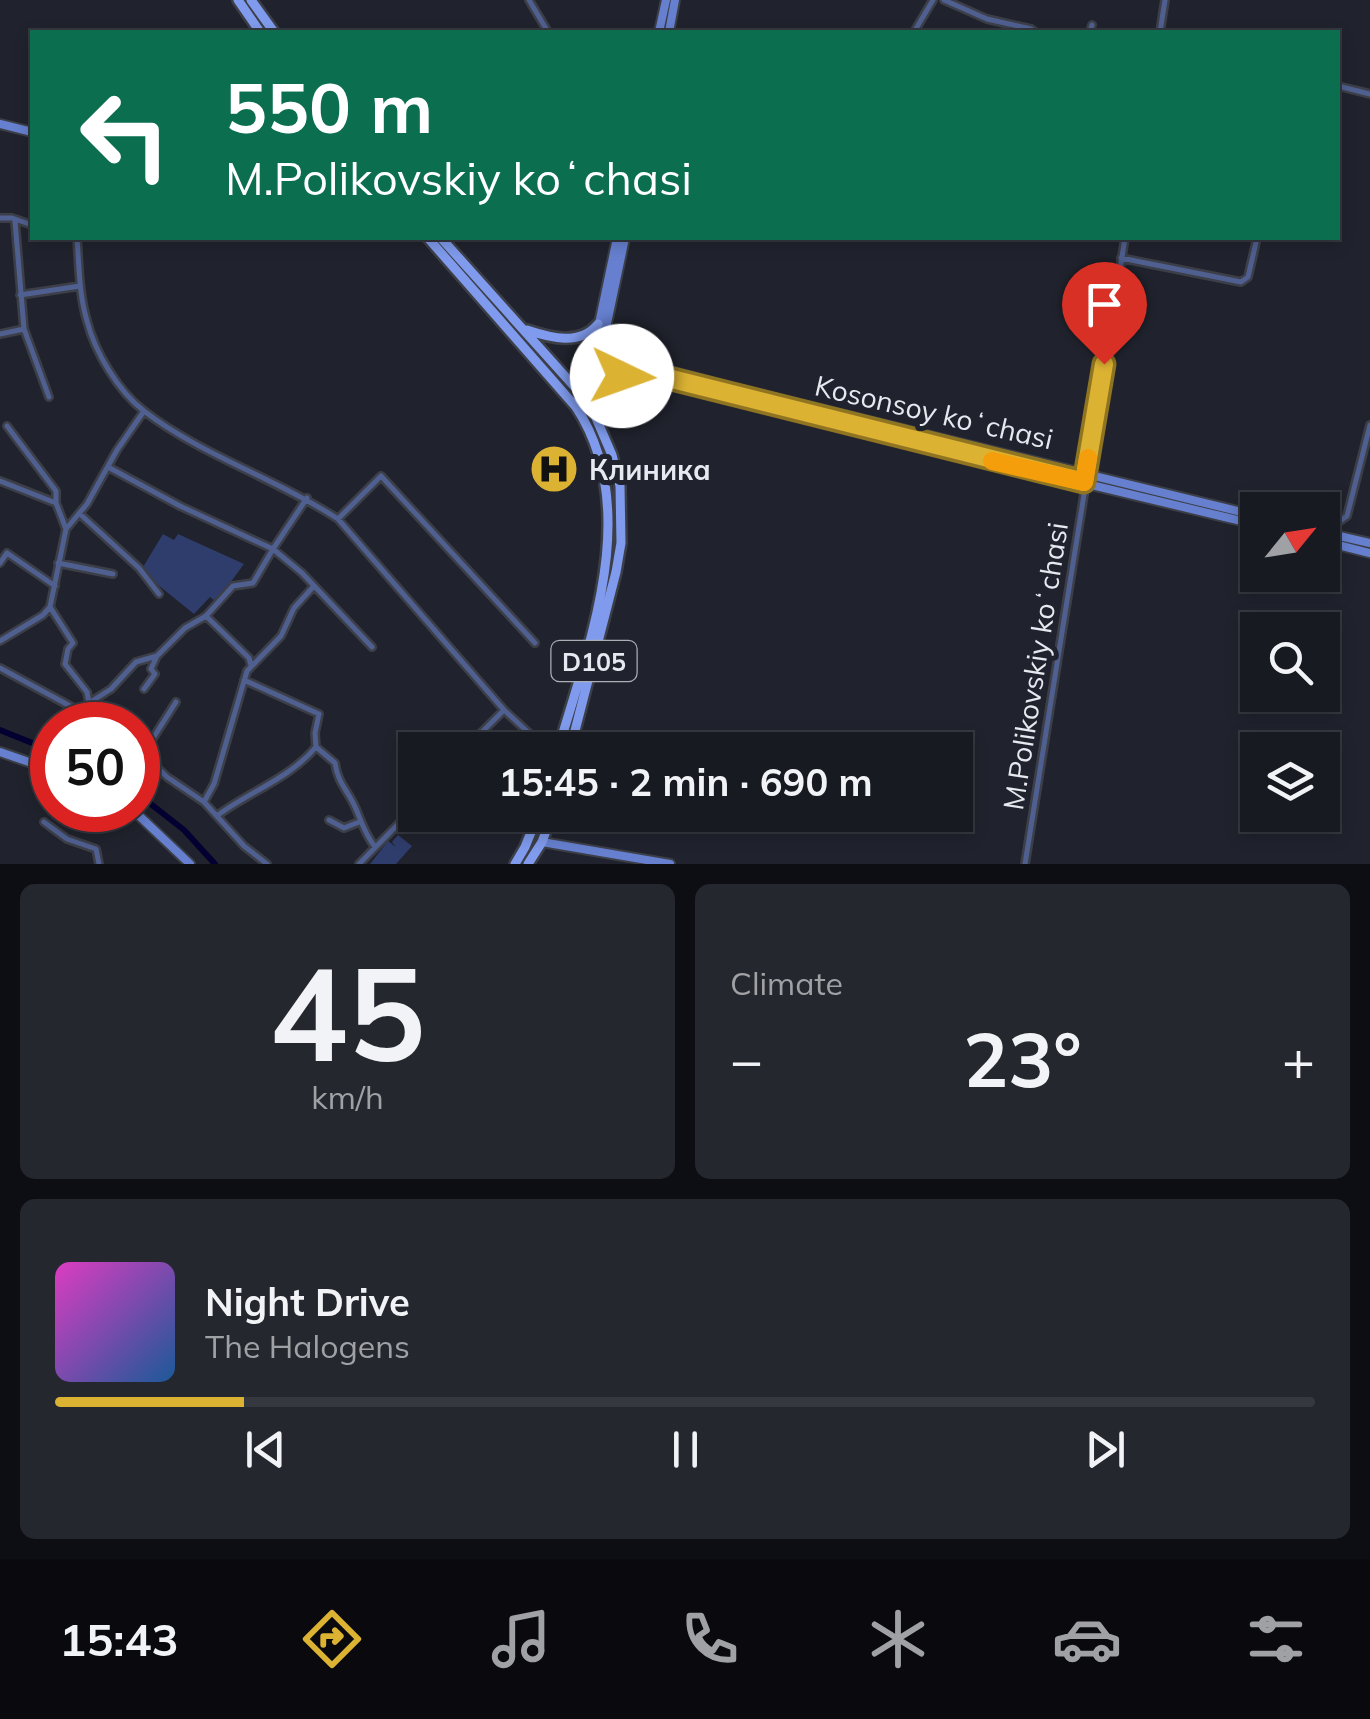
<!DOCTYPE html>
<html lang="en">
<head>
<meta charset="utf-8">
<style>
	:root { --surface:#181a22; --page:#25272f; --text:#f1f3f6; --muted:#9fa1a5; --line:#363840; --accent:#dcb233 }
	body { margin:0; font-family:Mulish,sans-serif; background:var(--page); color:var(--text); height:100vh; display:flex; flex-direction:column; font-size:38px; white-space:nowrap }
	* { box-sizing:border-box; margin:0 }
	p { font-size:32px; color:var(--muted) }
	.icon { flex:none; width:55px; height:55px; fill:none; stroke:currentColor; stroke-width:2; stroke-linecap:round; stroke-linejoin:round }
	.map { position:relative; height:864px; overflow:hidden }
	.side { display:flex; flex-direction:column; gap:20px; padding:20px; background:#0d0e13; flex:1 }
	.side>* { flex:none }
	.top-card { position:absolute; left:30px; top:30px; width:1310px; height:210px; border-radius:0px; box-shadow:0 5px 15px #0003,0 0 0 2px var(--line); background:#0b6e4f; color:#fff; overflow:hidden }
	.needle { width:65px; rotate:60deg }
	.controls { position:absolute; left:1240px; top:492px; display:grid; gap:20px }
	.controls a { display:grid; place-items:center; width:100px; height:100px; border-radius:0px; background:var(--surface); box-shadow:0 5px 15px #0003,0 0 0 2px var(--line); font-size:50px }
	.speed { position:absolute; left:30px; top:702px; display:flex; gap:20px; font-size:50px; font-weight:700; text-align:center }
	.speed>* { display:grid; place-content:center; width:130px; height:130px; border-radius:50%; background:var(--surface); box-shadow:0 5px 15px #0003,0 0 0 2px var(--line); line-height:1 }
	.speed .limit { border:15px solid #d22; background:#fff; color:#111 }
	.pin { position:absolute; display:grid; place-items:center; width:85px; height:85px; color:#fff; margin:-102px -42px; border-radius:50% 50% 50% 0; rotate:-45deg; box-shadow:0 0 10px #0007 }
	.pin .icon { rotate:45deg }
	.me { position:absolute; width:110px; margin:-55px; rotate:93deg; stroke-linejoin:round; filter:drop-shadow(0 0 8px #0008) }
	.turn { display:flex; align-items:center; gap:35px; height:210px; padding:0 30px; font-size:45px }
	.turn .icon { width:130px; height:130px; stroke-width:2.5 }
	.turn b { display:block; font-size:70px; line-height:85px }
	.big { font-size:75px; font-weight:700; line-height:1.1 }
	.side .tile { flex:1; display:flex; flex-direction:column; justify-content:center; gap:15px; min-width:0; padding:0 35px; border-radius:15px; background:var(--page) }
	.side .dial { align-items:center; gap:0 }
	.dial b { font-size:130px; line-height:1 }
	.song { display:flex; align-items:center; gap:30px }
	.cover { width:120px; height:120px; border-radius:15px; background:linear-gradient(135deg,hsl(310 70% 55%),hsl(210 70% 35%)) }
	.played { height:10px; border-radius:5px; background:linear-gradient(90deg,var(--accent) 15%,var(--line) 15%) }
	.keys { display:flex; justify-content:space-around; direction:ltr }
	.heat { display:flex; justify-content:space-between; align-items:center; font-size:55px; direction:ltr }
	.side .tiles { flex:1; display:grid; gap:20px; grid-template-columns:1fr 1fr }
	.tile:last-child { grid-column:span 2 }
	.trip { position:absolute; left:398px; top:732px; width:575px; height:100px; border-radius:0px; background:var(--surface); box-shadow:0 5px 15px #0003,0 0 0 2px var(--line); font-weight:700; line-height:100px; text-align:center }
	.dock { display:flex; height:160px; justify-content:space-around; align-items:center; background:#0a0a0e; color:var(--muted) }
	.dock .icon { width:70px; height:70px }
	.dock .current { color:var(--accent) }
	.dock b { font-size:45px; color:var(--text) }
	.map>svg:first-child { display:block }
	.green { fill:#2f3d6c }
	.lines { fill:none; stroke-linecap:round; stroke-linejoin:round }
	.canal { stroke:#030031; stroke-width:6 }
	.street-casing { stroke:#3c3f48; stroke-width:10 }
	.secondary-casing { stroke:#3c3f48; stroke-width:12 }
	.primary-casing { stroke:#3c3f48; stroke-width:14 }
	.street { stroke:#4f5f90; stroke-width:5 }
	.secondary { stroke:#6680cf; stroke-width:8 }
	.primary { stroke:#809bed; stroke-width:9 }
	.route-casing { stroke:#8f7421; stroke-width:25 }
	.route { stroke:#dcb233; stroke-width:18 }
	.slow { stroke:#f59e0b; stroke-width:18 }
	.labels { text-anchor:middle; dominant-baseline:central; stroke-width:10; stroke-linejoin:round; paint-order:stroke }
	.shield { fill:#20232d; stroke:#abaeb5; stroke-width:2.5 }
	.shield-label { font-size:25px; font-weight:bold; fill:#e6e9ef }
	.street-label { font-size:28px; fill:#e6e9ef; stroke:#20232d }
	.poi-label { font-size:28px; font-weight:bold; fill:#e6e9ef; stroke:#20232d; text-anchor:start }
</style>
</head>
<body>
<div class="map">
<svg width="1370" height="864" viewBox="0 0 1370 864">
	<rect width="100%" height="100%" fill="#20232d"/>
	<path class="green" d="M 163,534 L 174,540 L 178,534 L 244,564 L 216,602 L 210,597 L 194,614 L 152,580 L 143,567 Z
		M 398,835 L 412,846 L 396,864 L 370,864 L 388,841 L 396,847 L 392,842 Z"/>
	<g class="lines">
		<path class="canal" d="M 0,730 L 52,751
			M 138,794 L 184,830 L 215,864"/>
		<g class="street-casing">
			<path id="street" d="M 529,0 L 548,32
				M 944,0 L 987,19 L 1031,29 L 1035,32
				M 914,32 L 933,0
				M 1090,32 L 1092,25
				M 1160,32 L 1165,0
				M 1338,86 L 1370,94
				M 0,218 L 12,218 L 32,225
				M 15,221 L 24,329 L 49,397
				M 77,238 C 79,265 79,294 87,321 C 95,352 118,391 144,411 C 201,455 277,479 338,519 L 504,710 L 530,734 L 559,746
				M 1121,258 L 1241,282 L 1248,277 L 1257,238
				M 20,295 L 80,286
				M 0,334 L 24,329
				M 108,467 L 180,506 L 273,549 L 307,498
				M 0,481 L 56,503
				M 80,514 L 139,568 L 159,594
				M 338,519 L 381,476 L 535,643
				M 1336,524 L 1347,516 L 1370,425
				M 66,529 L 87,504 L 117,450 L 144,411
				M 0,563 L 7,553 L 55,586
				M 58,563 L 113,574
				M 50,607 L 73,643 L 68,649 L 65,664 L 87,692 L 89,703
				M 206,616 L 249,658 L 251,665
				M 0,641 L 43,615 L 50,607 L 66,529 L 56,503 L 56,491 L 7,426
				M 0,668 L 105,725
				M 144,689 L 155,674 L 151,669 L 156,658
				M 84,714 L 89,703 L 111,689 L 136,662 L 157,656 L 185,628 L 206,616 L 233,586 L 253,583 L 273,549 L 302,573 L 372,647
				M 316,747 L 335,763 C 338,784 348,790 356,809 C 362,823 365,834 375,847
				M 138,749 L 167,777 L 204,802 L 244,846 L 267,864
				M 464,750 L 504,710
				M 143,754 L 176,702
				M 204,802 L 214,784 L 247,671 L 281,636 L 294,608 L 314,586
				M 218,815 C 251,791 290,778 316,747 L 315,733 L 319,714 L 244,680
				M 329,820 L 344,828 L 359,822
				M 44,822 L 67,839 L 96,849 L 99,864
				M 359,864 L 415,807
				M 1025,864 L 1125,238"/>
		</g>
		<g class="secondary-casing">
			<path id="secondary" d="M 659,32 L 666,0
				M 669,32 L 675,0
				M 0,124 L 32,132
				M 604,343 L 633,361 L 730,387 L 1258,516
				M 592,357 L 954,452 L 1258,525
				M 590,404 L 625,238
				M 576,407 L 592,357 L 617,238
				M 581,414 L 615,380 L 639,372
				M 1322,532 L 1370,543
				M 1322,541 L 1370,553
				M 0,752 L 52,770
				M 133,810 L 190,864
				M 542,842 L 670,864"/>
		</g>
		<g class="primary-casing">
			<path id="primary" d="M 238,0 L 260,32
				M 251,0 L 274,32
				M 428,238 L 576,407 C 643,509 589,643 558,750
				M 441,238 L 590,404 L 612,455 L 620,486 L 621,543 L 616,572 L 570,750
				M 527,330 C 551,338 580,346 598,324
				M 515,864 L 525,847 L 538,815
				M 528,864 L 542,842 L 552,815"/>
		</g>
		<use href="#street" class="street"/>
		<use href="#secondary" class="secondary"/>
		<use href="#primary" class="primary"/>
	</g>
	<g class="lines">
		<g class="route-casing">
			<path id="route" d="M 622,376 L 644,372 L 1084,482 L 1104,364"/>
		</g>
		<use href="#route" class="route"/>
		<path class="slow" d="M 992,461 L 1084,482 L 1088,458"/>
	</g>
	<defs>
		<g id="hospital-disc" transform="scale(2.5)"><circle r="9.5" fill="#dcb233" stroke="#20232d"/><path d="M-5-5h3v3.5h4V-5h3V5h-3V1.5h-4V5h-3Z" fill="#111"/></g>
	</defs>
	<g fill-rule="evenodd">
		<use href="#hospital-disc" x="554" y="469"/>
	</g>
	<g class="labels">
		<rect class="shield" x="551.5" y="641" width="85" height="40" rx="8"/>
		<g class="shield-label">
			<text x="594" y="661">D105</text>
		</g>
		<g class="street-label">
			<text transform="translate(934 412) rotate(13)">Kosonsoy koʻchasi</text>
			<text transform="translate(1035 666) rotate(-81)">M.Polikovskiy koʻchasi</text>
		</g>
		<g class="poi-label">
			<text x="589" y="469">Клиника</text>
		</g>
	</g>
</svg>
<div class="controls">
<a><svg class="needle" viewBox="-14 -14 28 28"><path d="M0-13l5 13h-10z" fill="#e53935"/><path d="M0 13l5-13h-10z" fill="#9fa1a5"/></svg></a>
<a><svg class="icon" aria-label="search" viewBox="0 0 24 24"><circle cx="10" cy="10" r="6"/><path d="M15 15l6 6"/></svg></a>
<a><svg class="icon" aria-label="layers" viewBox="0 0 24 24"><path d="M12 4l9 5-9 5-9-5zM3 14l9 5 9-5"/></svg></a>
</div>
<div class="speed"><div class="limit">50</div></div>
<div class="pin" style="left:1104px;top:364px;background:#d93025"><svg class="icon" aria-label="arrive" viewBox="0 0 24 24"><path d="M6 21V4h12l-3 4 3 4H6"/></svg></div>
<svg class="me" style="left:622px;top:376px" viewBox="-20 -20 40 40"><circle r="19" fill="#fff"/><path d="M0-13L10 11 0 6-10 11z" fill="#dcb233"/></svg>
<div class="trip">15:45 · 2 min · 690 m</div>
<div class="top-card">
<div class="turn"><svg class="icon" aria-label="left" viewBox="0 0 24 24"><path d="M17 20v-9H6M10 6l-5 5 5 5"/></svg><div><b>550 m</b>M.Polikovskiy koʻchasi</div></div>
</div>
</div>
<section class="side">
<div class="tiles">
<div class="tile dial"><b>45</b><p>km/h</p></div>
<div class="tile"><p>Climate</p>
<div class="heat"><a>−</a><b class="big">23°</b><a>+</a></div>
</div>
<div class="tile">
<div class="song"><i class="cover"></i><div><b>Night Drive</b><p>The Halogens</p></div></div>
<div class="played"></div>
<div class="keys"><svg class="icon" aria-label="previous" viewBox="0 0 24 24"><path d="M18 5L8 12l10 7zM5 5v14"/></svg><svg class="icon" aria-label="pause" viewBox="0 0 24 24"><path d="M8 5v14M16 5v14"/></svg><svg class="icon" aria-label="next" viewBox="0 0 24 24"><path d="M6 5l10 7-10 7zM19 5v14"/></svg></div>
</div>
</div>
</section>
<nav class="dock">
<b>15:43</b>
<svg class="icon current" aria-label="directions" viewBox="0 0 24 24"><path d="M12 3l9 9-9 9-9-9zM9 14v-3h6M13 9l2 2-2 2"/></svg>
<svg class="icon" aria-label="music" viewBox="0 0 24 24"><path d="M9 18V5l10-2v13"/><circle cx="6" cy="18" r="3"/><circle cx="16" cy="16" r="3"/></svg>
<svg class="icon" aria-label="phone" viewBox="0 0 24 24"><path d="M5 4h4l2 5-3 2q2 4 5 5l2-3 5 2v4C11 20 4 13 5 4z"/></svg>
<svg class="icon" aria-label="climate" viewBox="0 0 24 24"><path d="M12 3v18M4 7l16 10M4 17L20 7"/></svg>
<svg class="icon" aria-label="car" viewBox="0 0 24 24"><path d="M5 17H2v-5l4-1 3-4h7l3 4 3 1v5h-3M9 17h6M6 11h13"/><circle cx="7" cy="17" r="2"/><circle cx="17" cy="17" r="2"/></svg>
<svg class="icon" aria-label="filters" viewBox="0 0 24 24"><path d="M4 7h16M4 17h16"/><circle cx="9" cy="7" r="2"/><circle cx="15" cy="17" r="2"/></svg>
</nav>
</body>
</html>
